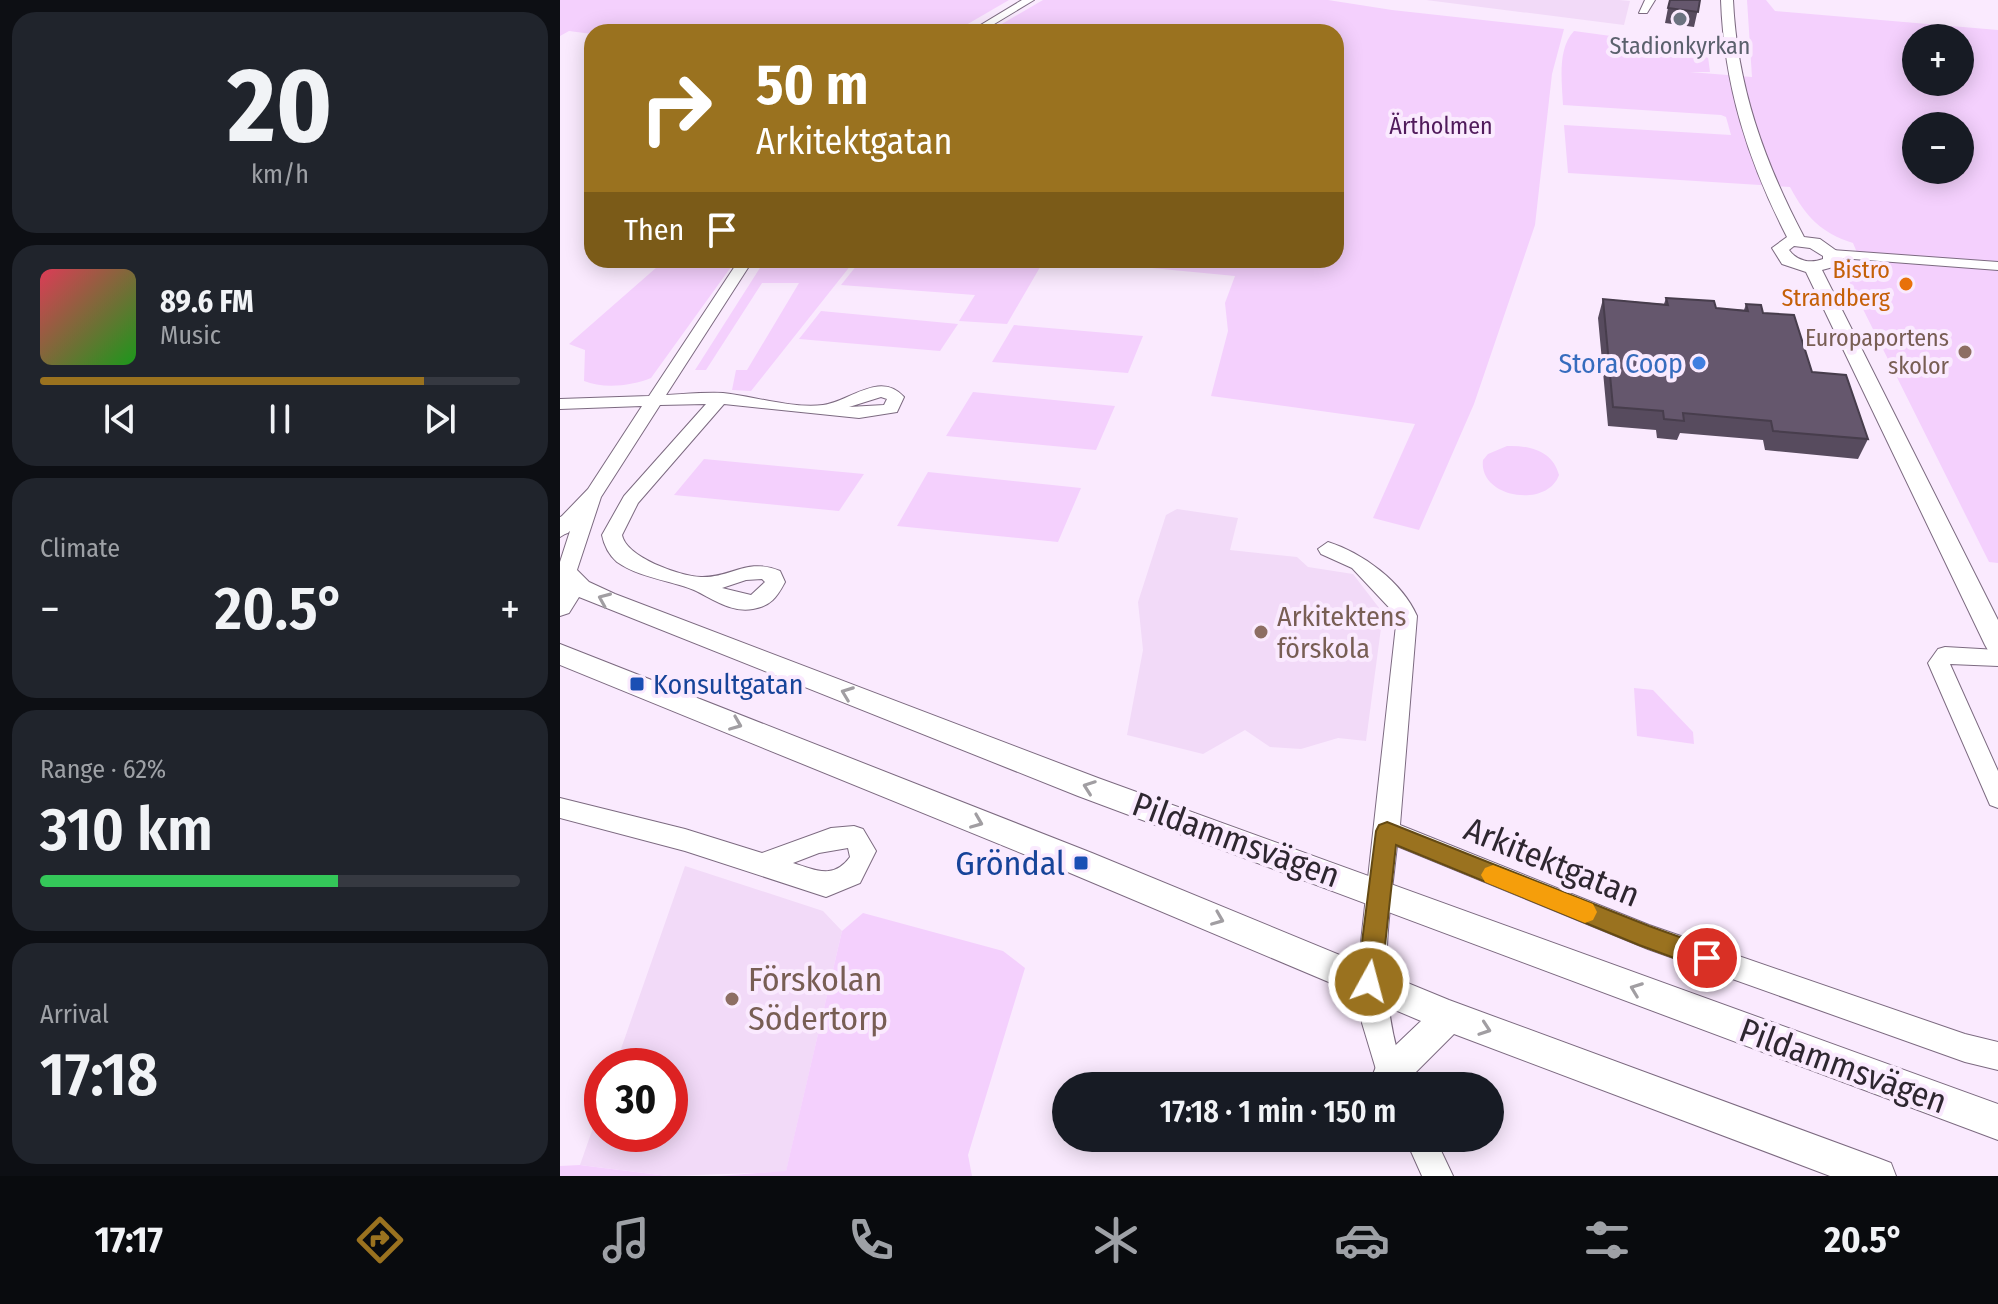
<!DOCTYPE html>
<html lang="en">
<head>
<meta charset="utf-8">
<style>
	:root { --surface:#171b24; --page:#20242c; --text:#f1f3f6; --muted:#9ea1a6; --line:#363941; --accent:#9a721f }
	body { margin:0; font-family:"Fira Sans Condensed",sans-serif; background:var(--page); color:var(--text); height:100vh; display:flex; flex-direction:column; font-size:30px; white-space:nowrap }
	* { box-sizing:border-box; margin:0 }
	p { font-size:26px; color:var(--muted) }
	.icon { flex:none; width:44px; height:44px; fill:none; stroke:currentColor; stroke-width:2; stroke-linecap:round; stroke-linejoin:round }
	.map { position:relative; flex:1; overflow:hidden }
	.side { display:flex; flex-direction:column; gap:12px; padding:12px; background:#0d0f14; width:560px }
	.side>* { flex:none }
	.top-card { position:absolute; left:24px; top:24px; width:760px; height:244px; border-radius:24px; box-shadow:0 4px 20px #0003; background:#9a721f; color:#fff; overflow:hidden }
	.tools { position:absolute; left:1342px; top:24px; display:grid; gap:16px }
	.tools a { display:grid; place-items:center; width:72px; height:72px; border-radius:50%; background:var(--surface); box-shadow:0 4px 20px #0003; font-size:40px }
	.speed { position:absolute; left:24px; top:1048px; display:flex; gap:16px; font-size:40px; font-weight:700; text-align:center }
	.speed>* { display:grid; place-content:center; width:104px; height:104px; border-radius:50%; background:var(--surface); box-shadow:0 4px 20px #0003; line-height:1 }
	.speed .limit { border:12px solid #d22; background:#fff; color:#111 }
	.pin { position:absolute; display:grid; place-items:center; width:68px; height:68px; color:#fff; margin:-34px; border:4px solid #fff; border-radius:50%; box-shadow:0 2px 8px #0007 }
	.me { position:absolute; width:88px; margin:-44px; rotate:7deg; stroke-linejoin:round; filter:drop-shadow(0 0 6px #0008) }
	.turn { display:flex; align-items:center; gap:28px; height:168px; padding:0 40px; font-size:36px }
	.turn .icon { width:104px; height:104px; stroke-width:2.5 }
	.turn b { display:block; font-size:56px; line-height:68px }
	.then { display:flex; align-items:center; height:76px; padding:0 40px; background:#0003; gap:16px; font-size:30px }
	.big { font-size:60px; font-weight:600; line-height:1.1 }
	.side .widget { flex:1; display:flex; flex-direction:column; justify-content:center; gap:12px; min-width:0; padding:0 28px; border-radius:24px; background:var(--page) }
	.side .dial { align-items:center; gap:0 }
	.dial b { font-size:104px; line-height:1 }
	.song { display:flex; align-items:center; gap:24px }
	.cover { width:96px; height:96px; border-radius:12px; background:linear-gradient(135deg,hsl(350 70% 55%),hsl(120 70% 35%)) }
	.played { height:8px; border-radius:4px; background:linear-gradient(90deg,var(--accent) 80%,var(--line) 80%) }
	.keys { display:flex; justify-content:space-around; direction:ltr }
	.heat { display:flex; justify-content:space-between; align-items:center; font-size:44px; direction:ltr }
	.charge { height:12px; border-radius:6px; background:linear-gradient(90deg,#34c759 62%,var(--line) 0) }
	.trip { position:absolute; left:492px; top:1072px; width:452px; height:80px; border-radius:40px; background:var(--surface); box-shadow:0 4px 20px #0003; font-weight:600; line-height:80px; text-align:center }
	.dock { display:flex; height:128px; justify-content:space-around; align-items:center; background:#090b0e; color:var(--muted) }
	.dock .icon { width:56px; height:56px }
	.dock .on { color:var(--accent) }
	.dock b { font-size:36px; color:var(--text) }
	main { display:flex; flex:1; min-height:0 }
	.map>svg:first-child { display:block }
	.built { fill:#f2daf8 }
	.green { fill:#f4d0fd; fill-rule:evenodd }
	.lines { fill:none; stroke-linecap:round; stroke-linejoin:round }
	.minor-casing { stroke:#7c6a80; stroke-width:2 }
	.major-casing { stroke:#7c6a80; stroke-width:2 }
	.minor { fill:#fff; fill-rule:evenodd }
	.major { fill:#fff; fill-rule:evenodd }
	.wall { fill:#574b5e }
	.building { fill:#65576d; stroke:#473d4c; stroke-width:2 }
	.oneway { stroke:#a19ea2 }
	.route { fill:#9a721f; stroke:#644a14; stroke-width:2 }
	.slow { fill:#f59e0b }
	.worship-dot { fill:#6b7280; stroke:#faeafe; stroke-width:3 }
	.food-dot { fill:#e8710a; stroke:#faeafe; stroke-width:3 }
	.education-dot { fill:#8d6e63; stroke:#faeafe; stroke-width:3 }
	.shop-dot { fill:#3f7fe0; stroke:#faeafe; stroke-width:3 }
	.transit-dot { fill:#1a4fb4; stroke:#faeafe; stroke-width:3 }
	.labels { text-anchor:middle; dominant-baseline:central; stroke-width:8; stroke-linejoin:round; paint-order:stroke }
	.far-worship-label { font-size:24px; fill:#5b616d; stroke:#faeafe }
	.far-park-label { font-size:24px; fill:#511b5c; stroke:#faeafe }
	.far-food-label { font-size:24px; fill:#c56008; stroke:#faeafe; text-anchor:end }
	.far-education-label { font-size:24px; fill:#785e54; stroke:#faeafe; text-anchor:end }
	.shop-label { font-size:28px; fill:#366cbe; stroke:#faeafe; text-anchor:end }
	.education-label { font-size:28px; fill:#785e54; stroke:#faeafe; text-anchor:start }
	.transit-label { font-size:28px; fill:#164399; stroke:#faeafe; text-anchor:start }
	.near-street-label { font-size:34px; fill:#2e2730; stroke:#faeafe }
	.near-transit-label { font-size:34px; fill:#164399; stroke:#faeafe; text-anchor:end }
	.near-education-label { font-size:34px; fill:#785e54; stroke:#faeafe; text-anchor:start }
</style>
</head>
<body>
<main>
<section class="side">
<div class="widget dial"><b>20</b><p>km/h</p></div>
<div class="widget">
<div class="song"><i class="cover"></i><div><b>89.6 FM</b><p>Music</p></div></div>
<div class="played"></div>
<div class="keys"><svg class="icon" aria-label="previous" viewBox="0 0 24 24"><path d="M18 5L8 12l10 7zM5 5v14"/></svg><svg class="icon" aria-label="pause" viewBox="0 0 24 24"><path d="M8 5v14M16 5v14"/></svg><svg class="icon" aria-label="next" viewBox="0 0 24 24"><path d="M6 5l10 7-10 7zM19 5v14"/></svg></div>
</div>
<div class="widget"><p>Climate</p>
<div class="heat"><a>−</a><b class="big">20.5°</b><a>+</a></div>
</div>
<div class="widget"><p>Range · 62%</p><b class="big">310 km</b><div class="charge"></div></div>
<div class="widget"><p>Arrival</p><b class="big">17:18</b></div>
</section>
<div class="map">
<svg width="1438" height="1176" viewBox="0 0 1438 1176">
	<rect width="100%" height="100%" fill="#faeafe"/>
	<path class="built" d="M 866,0 L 1059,0 L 1070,1 L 1064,25 Z
		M 617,509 L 678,518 L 670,550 L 737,557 L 748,567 L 793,574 L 823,613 L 806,741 L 778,738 L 741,749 L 710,747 L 685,730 L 643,754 L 567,735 L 583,650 L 578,602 L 606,515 Z
		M 125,866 L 263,911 L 282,931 L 226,1172 L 108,1176 L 20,1165 L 42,1102 L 42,1134 L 110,1134 L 110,1066 L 55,1066 Z"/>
	<path class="green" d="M 0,0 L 449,0 L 394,32 L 32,34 L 9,31 L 0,36 Z
		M 483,0 L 768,0 L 832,10 L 1004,29 L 992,74 L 975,225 L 914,404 L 859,530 L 813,518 L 855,424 L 651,396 L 668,331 L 665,303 L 675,276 L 508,260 L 776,260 L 776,32 L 428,32 Z
		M 1187,0 L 1206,0 L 1215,11 L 1438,30 L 1438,563 L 1429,562 L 1289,281 L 1291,273 L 1303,267 L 1293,243 C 1261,233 1246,217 1230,187 L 1008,173 L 1004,125 L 1171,135 L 1166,117 L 1161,115 L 1003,105 C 1002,82 997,49 1014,31 L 1147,49 L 1150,72 L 1130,72 L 1192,77 ZM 1356,38 L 1400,38 L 1400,82 L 1356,82 ZM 1356,126 L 1400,126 L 1400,170 L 1356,170 Z
		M 105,260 L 176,260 L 91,378 C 72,386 43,389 24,381 L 25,350 L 9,344 Z
		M 205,260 L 295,260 L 191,391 L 172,390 L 176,370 L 187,370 L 239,283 L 202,283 L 146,370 L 135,370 Z
		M 301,260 L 468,260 L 483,262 L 447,324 L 399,321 L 415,295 L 281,285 Z
		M 261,311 L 398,324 L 380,351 L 239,339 Z
		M 454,325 L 583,336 L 568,373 L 432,362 Z
		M 413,392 L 555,406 L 536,450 L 386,436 Z
		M 947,446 C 969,445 993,451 999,475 C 987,509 918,498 923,460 L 928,454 Z
		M 144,459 L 304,474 L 279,511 L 114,495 Z
		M 368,472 L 521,488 L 498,542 L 337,526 Z
		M 1074,688 L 1093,690 L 1133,732 L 1134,744 L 1077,736 Z
		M 303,913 L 443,951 L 465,968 L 408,1155 L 412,1176 L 158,1176 L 226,1171 L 282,931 Z
		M 20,1165 L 108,1176 L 0,1176 L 0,1166 Z"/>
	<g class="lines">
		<g class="minor-casing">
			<path id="minor" d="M 462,0 L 474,0 L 421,32 L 409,32 Z
				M 1085,0 L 1095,0 L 1087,13 L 1079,13 Z
				M 1272,250 L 1438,262 L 1438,270 L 1267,257 L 1267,251 Z
				M 179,260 L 193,260 L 106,395 C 125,394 145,392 163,393 C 193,396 233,409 263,405 C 289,402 320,370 344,397 L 337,412 L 299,418 L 164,404 L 78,503 L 62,535 C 66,557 119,576 141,577 C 172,578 186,557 220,571 L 225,582 C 217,597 211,606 193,609 C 171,613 153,599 134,590 C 109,580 80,578 57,562 C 49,555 44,545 42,535 L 64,496 L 146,404 L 100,405 L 41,497 L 14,579 L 0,579 L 0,562 L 10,531 L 0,537 L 0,518 L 28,489 L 82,406 L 0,409 L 0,399 L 89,396 ZM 321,397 L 327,399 L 324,405 L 289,407 ZM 202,579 L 205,582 L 191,595 L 162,588 L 186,580 Z
				M 768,542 C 803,553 842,582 857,616 L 840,825 L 1089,925 L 1405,1034 L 1438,1042 L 1438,1070 L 1405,1062 L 1088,949 L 837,846 C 827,935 815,1000 849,1086 L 821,1086 L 802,1023 L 799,960 L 837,616 L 792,568 L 761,554 L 758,549 Z
				M 1385,647 L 1438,650 L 1438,666 L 1390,664 L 1438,771 L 1438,808 L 1430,805 L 1368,663 L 1378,649 Z
				M 0,798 L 125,829 L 202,853 L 271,828 L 294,826 L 303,829 L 316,851 L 300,883 L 266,897 L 125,851 L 0,818 ZM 288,848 L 290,857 C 273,880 256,870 233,863 L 259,853 Z
				M 845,1138 L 875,1138 L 893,1176 L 862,1176 Z"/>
		</g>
		<g class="major-casing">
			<path id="major" d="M 1161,0 L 1173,0 C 1177,86 1204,161 1244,237 L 1260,239 L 1281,254 L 1277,266 L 1262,270 L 1438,620 L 1438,655 L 1429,652 L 1425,645 L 1246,272 L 1222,264 L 1212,248 L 1227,237 C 1188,161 1164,86 1161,0 ZM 1234,246 L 1250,248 L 1263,256 L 1263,259 C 1250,264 1237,261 1229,250 Z
				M 4,516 L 12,518 L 15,524 L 8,533 L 0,535 L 0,517 Z
				M 3,561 L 11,564 L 29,582 L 55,594 L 538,778 L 1438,1104 L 1438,1140 L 518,796 L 19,597 L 9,613 L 0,616 L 0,562 Z
				M 0,644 L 532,853 L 889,1000 L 1318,1158 L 1331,1163 L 1336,1176 L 1270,1176 L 894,1034 L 842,1086 L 818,1086 L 813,1074 L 818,1062 L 861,1021 L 510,873 L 0,665 Z"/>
		</g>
		<use href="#minor" class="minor"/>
		<use href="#major" class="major"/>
	</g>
	<path class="wall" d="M 1140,0 L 1134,27 L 1105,23 L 1108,8 Z
		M 1106,298 L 1156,308 L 1184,310 L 1186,304 L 1203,313 L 1308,439 L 1298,459 L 1205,450 L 1203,440 L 1120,433 L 1117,440 L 1097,438 L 1096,430 L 1048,426 L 1038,318 L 1043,299 L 1104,304 Z"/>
	<path class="building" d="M 1110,0 L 1140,0 L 1138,12 L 1108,8 Z
		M 1106,298 L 1154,301 L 1156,308 L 1188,311 L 1186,304 L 1201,305 L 1203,313 L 1234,315 L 1252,372 L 1286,375 L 1308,439 L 1213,431 L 1211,421 L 1123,413 L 1124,421 L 1104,419 L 1103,411 L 1053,407 L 1043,299 L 1108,305 Z"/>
	<defs><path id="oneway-chevron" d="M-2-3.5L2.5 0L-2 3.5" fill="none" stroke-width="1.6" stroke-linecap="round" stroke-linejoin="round" transform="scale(2)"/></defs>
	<g class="oneway">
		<use href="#oneway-chevron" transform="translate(44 599) rotate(-157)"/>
		<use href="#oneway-chevron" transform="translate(287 693) rotate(-159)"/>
		<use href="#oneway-chevron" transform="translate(176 724) rotate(22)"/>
		<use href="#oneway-chevron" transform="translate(529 787) rotate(-160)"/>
		<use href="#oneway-chevron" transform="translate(417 822) rotate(22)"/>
		<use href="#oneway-chevron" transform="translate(658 919) rotate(22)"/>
		<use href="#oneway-chevron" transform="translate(1076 989) rotate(-159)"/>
		<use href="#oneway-chevron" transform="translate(925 1029) rotate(19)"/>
	</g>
	<path class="route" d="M 827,822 L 1089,926 L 1156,950 L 1159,958 L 1156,966 L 1147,970 L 1079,945 L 836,845 L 821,982 L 818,990 L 809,994 L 801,990 L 797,982 L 816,831 L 819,825 Z"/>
	<path class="slow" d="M 933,865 L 1033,904 L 1037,912 L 1033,920 L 1025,923 L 925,882 L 921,875 L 925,868 Z"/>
	<circle class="worship-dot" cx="1120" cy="19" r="8"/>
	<circle class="food-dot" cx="1346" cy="284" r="8"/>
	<g class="education-dot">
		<circle cx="1405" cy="352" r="8"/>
		<circle cx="701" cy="632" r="8"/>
		<circle cx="172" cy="999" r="8"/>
	</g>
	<circle class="shop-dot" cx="1139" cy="363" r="8"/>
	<g class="transit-dot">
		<rect x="69" y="676" width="16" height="16" rx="4"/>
		<rect x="513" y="855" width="16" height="16" rx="4"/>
	</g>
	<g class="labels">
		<g class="far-worship-label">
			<text x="1120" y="46">Stadionkyrkan</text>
		</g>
		<g class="far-park-label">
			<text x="881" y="126">Ärtholmen</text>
		</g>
		<g class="far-food-label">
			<text x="1330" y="270">Bistro<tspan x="1330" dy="28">Strandberg</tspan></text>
		</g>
		<g class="far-education-label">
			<text x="1389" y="338">Europaportens<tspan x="1389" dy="28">skolor</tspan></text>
		</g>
		<g class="shop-label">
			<text x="1123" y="363">Stora Coop</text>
		</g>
		<g class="education-label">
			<text x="717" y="616">Arkitektens<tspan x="717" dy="32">förskola</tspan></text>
		</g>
		<g class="transit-label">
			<text x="93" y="684">Konsultgatan</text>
		</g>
		<g class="near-street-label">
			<text transform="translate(676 840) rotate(20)">Pildammsvägen</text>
			<text transform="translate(992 862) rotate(22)">Arkitektgatan</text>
			<text transform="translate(1283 1066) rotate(20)">Pildammsvägen</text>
		</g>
		<g class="near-transit-label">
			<text x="505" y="863">Gröndal</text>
		</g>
		<g class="near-education-label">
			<text x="188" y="979">Förskolan<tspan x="188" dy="39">Södertorp</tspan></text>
		</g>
	</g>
</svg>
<div class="tools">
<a>+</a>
<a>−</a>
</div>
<div class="speed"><div class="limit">30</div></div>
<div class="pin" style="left:1147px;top:958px;background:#d93025"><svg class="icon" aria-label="arrive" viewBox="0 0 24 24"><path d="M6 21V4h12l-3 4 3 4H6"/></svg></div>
<svg class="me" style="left:809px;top:982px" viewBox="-20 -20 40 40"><circle r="17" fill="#9a721f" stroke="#fff" stroke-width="3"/><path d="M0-11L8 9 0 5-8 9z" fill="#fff"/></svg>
<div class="trip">17:18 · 1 min · 150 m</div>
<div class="top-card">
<div class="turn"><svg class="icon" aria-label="right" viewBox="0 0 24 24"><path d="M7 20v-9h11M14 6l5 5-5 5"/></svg><div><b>50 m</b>Arkitektgatan</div></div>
<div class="then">Then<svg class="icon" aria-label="arrive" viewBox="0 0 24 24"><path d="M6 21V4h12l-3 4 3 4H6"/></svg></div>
</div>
</div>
</main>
<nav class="dock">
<b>17:17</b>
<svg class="icon on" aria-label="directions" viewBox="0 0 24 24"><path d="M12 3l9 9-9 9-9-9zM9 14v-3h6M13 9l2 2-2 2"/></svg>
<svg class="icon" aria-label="music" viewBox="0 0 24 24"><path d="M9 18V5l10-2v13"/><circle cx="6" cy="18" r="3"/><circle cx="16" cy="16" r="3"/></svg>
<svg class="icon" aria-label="phone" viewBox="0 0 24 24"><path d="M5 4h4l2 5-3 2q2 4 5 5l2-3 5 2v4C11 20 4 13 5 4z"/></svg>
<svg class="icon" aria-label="climate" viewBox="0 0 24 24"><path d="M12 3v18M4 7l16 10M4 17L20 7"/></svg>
<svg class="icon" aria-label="car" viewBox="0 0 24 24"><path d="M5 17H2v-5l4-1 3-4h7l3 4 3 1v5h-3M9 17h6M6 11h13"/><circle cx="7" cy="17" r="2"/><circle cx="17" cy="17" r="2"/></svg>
<svg class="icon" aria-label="filters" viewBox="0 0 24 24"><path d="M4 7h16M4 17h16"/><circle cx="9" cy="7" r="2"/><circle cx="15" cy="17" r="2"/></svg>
<b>20.5°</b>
</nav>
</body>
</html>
